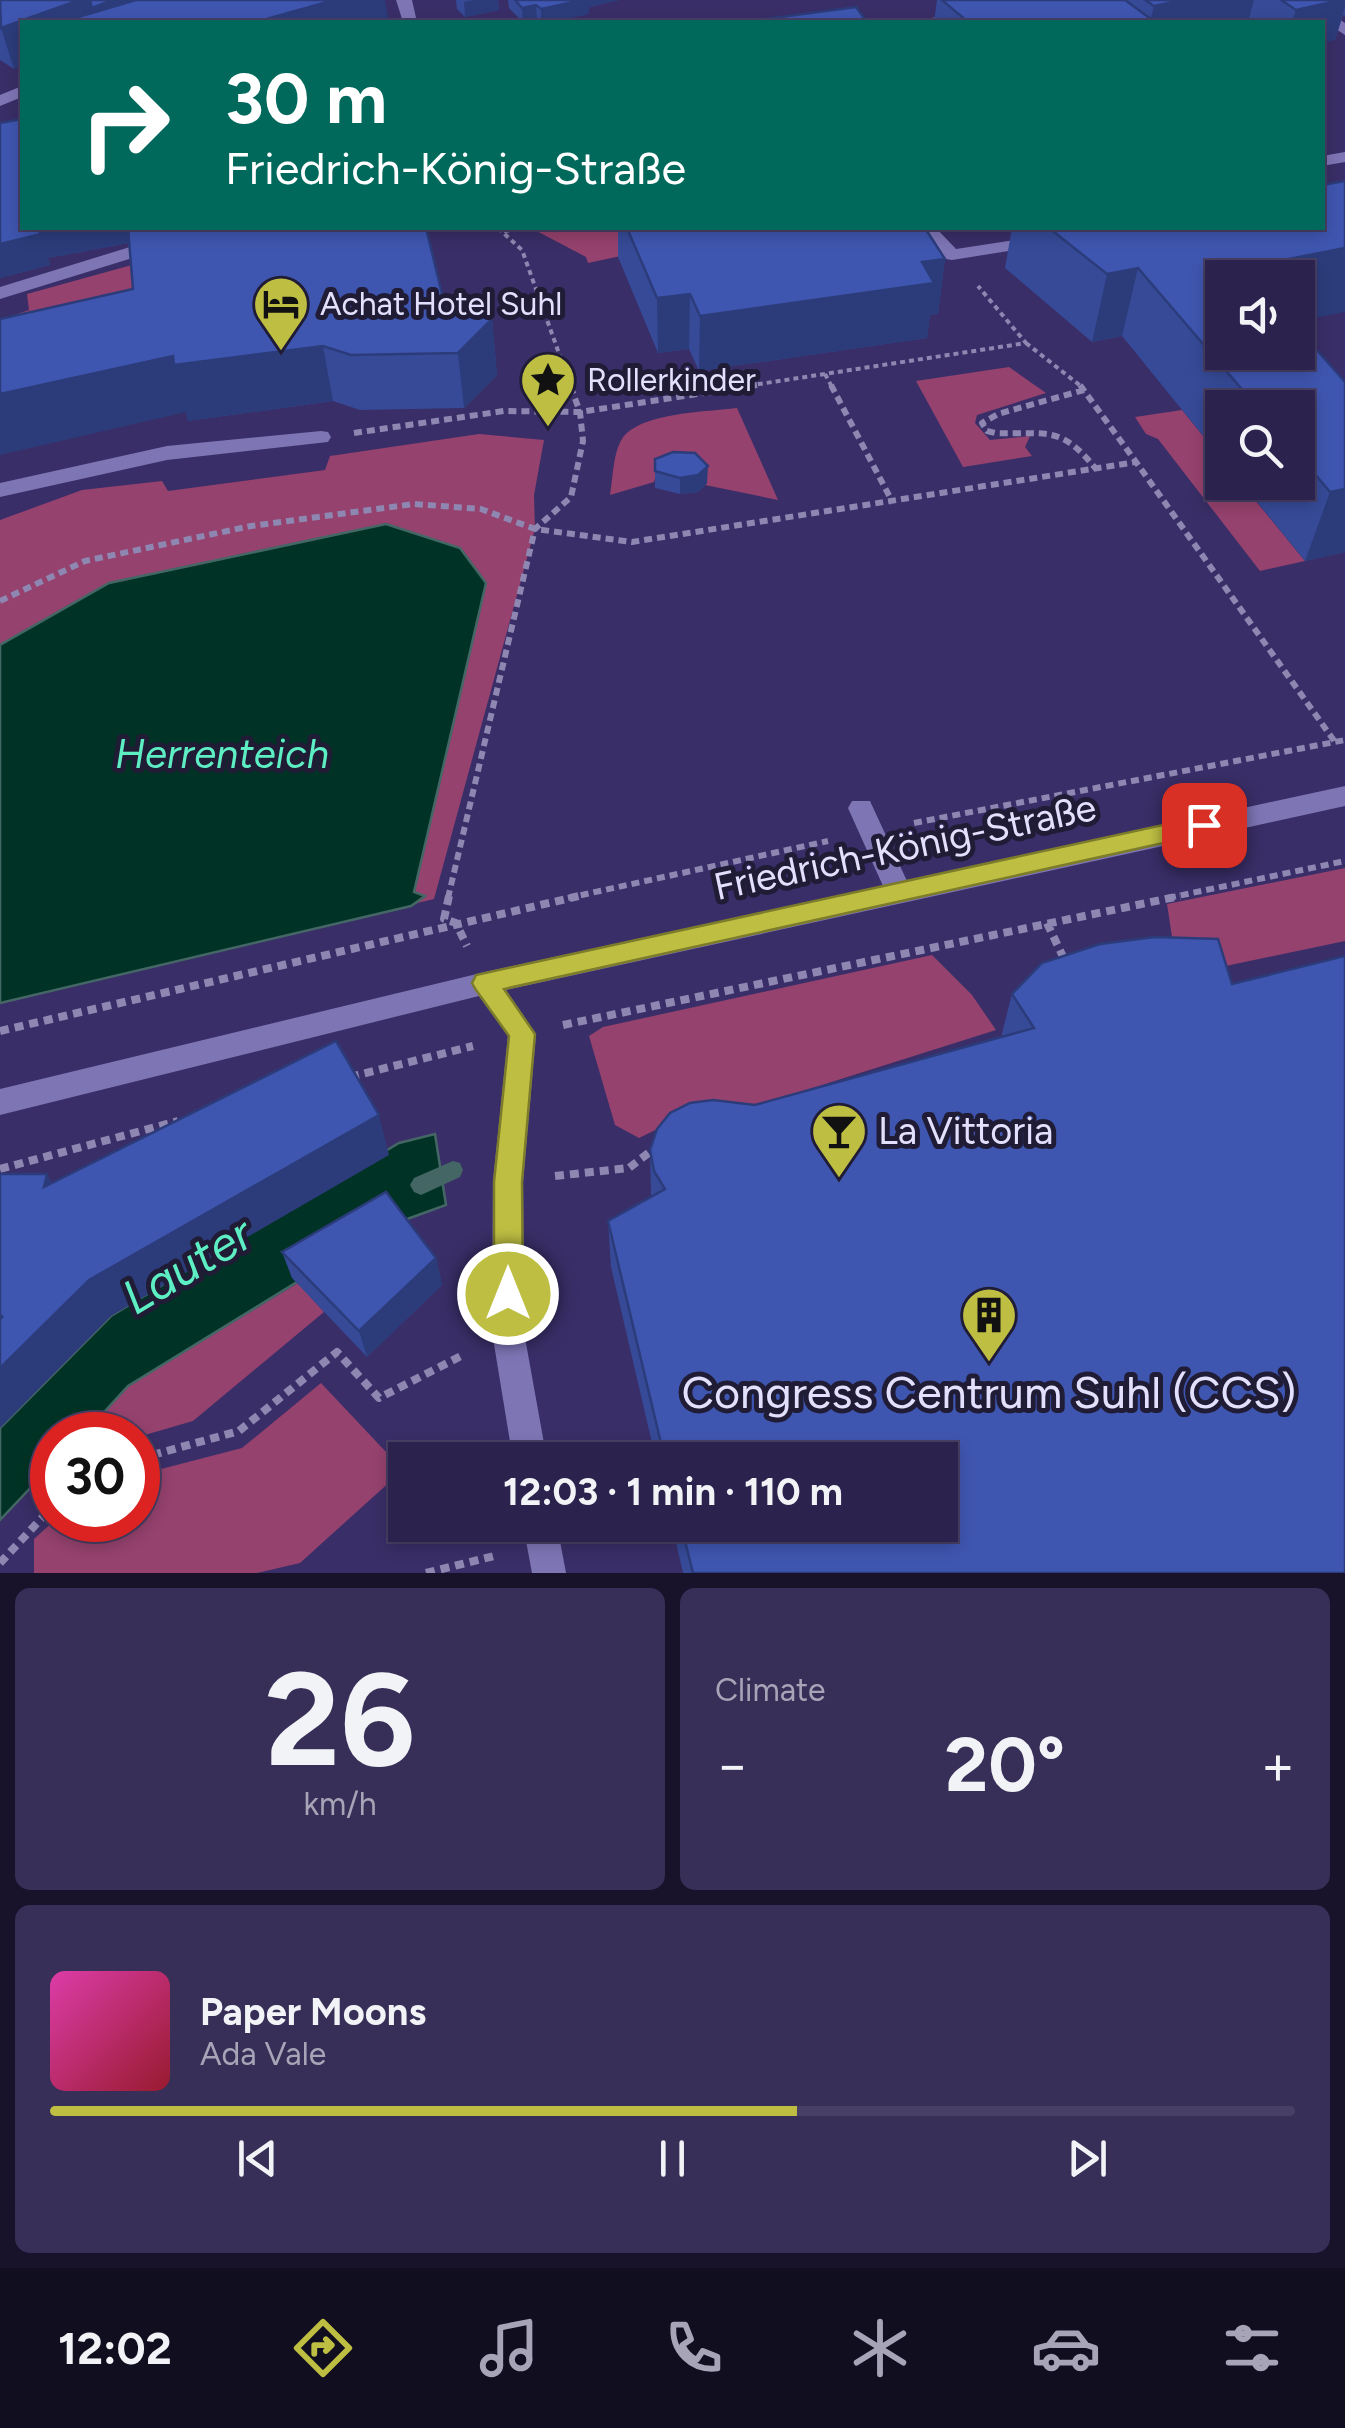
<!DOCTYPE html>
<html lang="en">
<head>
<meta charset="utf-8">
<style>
	:root { --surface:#2b224d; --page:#372f57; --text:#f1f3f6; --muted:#a6a4b6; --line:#473f65; --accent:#bebf42 }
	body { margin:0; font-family:Figtree,sans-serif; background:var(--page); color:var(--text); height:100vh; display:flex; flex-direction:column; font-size:38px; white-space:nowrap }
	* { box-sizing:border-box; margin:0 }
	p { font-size:32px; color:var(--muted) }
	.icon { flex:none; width:55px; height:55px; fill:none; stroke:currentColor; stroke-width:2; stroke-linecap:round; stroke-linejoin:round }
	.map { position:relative; height:1573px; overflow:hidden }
	.drawer { display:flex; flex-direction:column; gap:15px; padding:15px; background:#18132a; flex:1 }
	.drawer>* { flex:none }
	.banner { position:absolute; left:20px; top:20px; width:1305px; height:210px; border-radius:0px; box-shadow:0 5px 15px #0003,0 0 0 2px var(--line); background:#00695c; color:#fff; overflow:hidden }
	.tools { position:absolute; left:1205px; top:260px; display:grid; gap:20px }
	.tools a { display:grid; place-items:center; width:110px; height:110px; border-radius:0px; background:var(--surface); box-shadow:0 5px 15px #0003,0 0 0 2px var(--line); font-size:50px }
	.speed { position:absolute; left:30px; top:1412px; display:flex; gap:20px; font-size:50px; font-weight:700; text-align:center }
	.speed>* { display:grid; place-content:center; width:130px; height:130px; border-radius:50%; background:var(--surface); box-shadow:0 5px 15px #0003,0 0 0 2px var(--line); line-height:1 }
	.speed .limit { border:15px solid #d22; background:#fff; color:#111 }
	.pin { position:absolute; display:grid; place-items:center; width:85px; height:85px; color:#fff; margin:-42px; border-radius:20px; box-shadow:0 5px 15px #0006 }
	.me { position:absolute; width:110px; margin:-55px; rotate:0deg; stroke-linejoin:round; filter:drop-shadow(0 0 8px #0008) }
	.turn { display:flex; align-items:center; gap:35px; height:210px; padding:0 40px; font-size:45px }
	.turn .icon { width:130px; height:130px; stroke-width:2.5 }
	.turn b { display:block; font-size:70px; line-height:85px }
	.big { font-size:75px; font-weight:700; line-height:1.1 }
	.drawer .tile { flex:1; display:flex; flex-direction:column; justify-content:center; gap:15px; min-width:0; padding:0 35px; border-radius:15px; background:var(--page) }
	.drawer .dial { align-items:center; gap:0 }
	.dial b { font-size:130px; line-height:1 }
	.song { display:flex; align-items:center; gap:30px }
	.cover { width:120px; height:120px; border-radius:15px; background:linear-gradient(135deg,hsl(320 70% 55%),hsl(350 70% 35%)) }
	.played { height:10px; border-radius:5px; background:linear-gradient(90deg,var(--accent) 60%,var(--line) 60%) }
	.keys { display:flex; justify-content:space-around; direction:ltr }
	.heat { display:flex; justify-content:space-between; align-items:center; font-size:55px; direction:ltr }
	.drawer .tiles { flex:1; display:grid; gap:15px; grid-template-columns:1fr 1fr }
	.tile:last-child { grid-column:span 2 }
	.trip { position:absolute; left:388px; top:1442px; width:570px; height:100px; border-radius:0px; background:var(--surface); box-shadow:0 5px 15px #0003,0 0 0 2px var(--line); font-weight:700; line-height:100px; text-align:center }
	.menu { display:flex; height:160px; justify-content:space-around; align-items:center; background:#110e1f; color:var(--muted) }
	.menu .icon { width:70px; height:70px }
	.menu .selected { color:var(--accent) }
	.menu b { font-size:45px; color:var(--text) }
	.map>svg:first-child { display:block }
	.green { fill:#95426e }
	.water { fill:#003325; stroke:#446766; stroke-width:2.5 }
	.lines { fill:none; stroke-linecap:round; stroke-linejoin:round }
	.stream { fill:#446766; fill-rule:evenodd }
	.path-far2 { stroke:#8e87b2; stroke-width:4; stroke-dasharray:5 4; stroke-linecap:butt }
	.path-far1 { stroke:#8e87b2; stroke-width:6; stroke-dasharray:8 5; stroke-linecap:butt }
	.path { stroke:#8e87b2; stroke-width:8; stroke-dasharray:9 6; stroke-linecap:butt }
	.minor { fill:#7e75b5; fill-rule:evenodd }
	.wall { fill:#364a97 }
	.shaded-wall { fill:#2c3c7b }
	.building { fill:#3f56b0; stroke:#2c3c7b; stroke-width:2.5 }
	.route { fill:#bebf42; stroke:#7c7c2b; stroke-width:2.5 }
	.labels { text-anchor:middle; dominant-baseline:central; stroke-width:10; stroke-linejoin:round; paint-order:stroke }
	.far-poi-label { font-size:32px; fill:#e3e0fd; stroke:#201c36; text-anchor:start }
	.street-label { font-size:38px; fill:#e3e0fd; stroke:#201c36 }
	.poi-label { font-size:38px; fill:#e3e0fd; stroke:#201c36; text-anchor:start }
	.water-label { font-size:40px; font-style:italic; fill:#5defc3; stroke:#201c36 }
	.near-poi-label { font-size:45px; fill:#e3e0fd; stroke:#201c36 }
	.near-water-label { font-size:48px; font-style:italic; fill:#5defc3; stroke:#201c36 }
</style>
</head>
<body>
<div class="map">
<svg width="1345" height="1573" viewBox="0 0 1345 1573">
	<rect width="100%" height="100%" fill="#392e67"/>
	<path class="green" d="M 531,228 L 685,228 L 682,243 L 588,263 L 586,257 Z
		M 139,263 L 143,293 L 0,320 L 29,310 L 27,294 Z
		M 1009,367 L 1046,393 L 977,415 L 975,423 L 990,440 L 1030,436 L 1025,447 L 1032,456 L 963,467 L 916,381 Z
		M 737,408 L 778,500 L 705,485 L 707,483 L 656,475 L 654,482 L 610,495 C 613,478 613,453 622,439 C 640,412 707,412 737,408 Z
		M 1182,410 L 1222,459 L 1222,482 L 1241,483 L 1305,561 L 1260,571 L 1158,439 L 1146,434 L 1135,417 Z
		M 479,434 L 544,440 L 534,495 L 535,529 L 434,899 L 0,1004 L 0,520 L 82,490 L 162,481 L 168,491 L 325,470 L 330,456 Z
		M 1345,868 L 1345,941 L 1178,976 L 1167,904 Z
		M 932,955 L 972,995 L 996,1030 L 737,1112 L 684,1116 L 639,1138 L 615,1125 L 589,1036 L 603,1027 Z
		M 298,1283 L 324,1312 L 193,1421 L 138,1437 L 84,1435 L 128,1386 Z
		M 321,1383 L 403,1470 L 300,1563 L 257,1573 L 34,1573 L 34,1539 L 55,1520 L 138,1520 L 138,1475 L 242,1448 Z"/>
	<path class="water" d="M 386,524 L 460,548 L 486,583 L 414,892 L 425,896 L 411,906 L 0,1003 L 0,645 L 109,583 Z
		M 435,1134 L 446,1205 L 388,1226 L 128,1386 L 83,1435 L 52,1435 L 52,1465 L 0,1520 L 0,1428 L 111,1316 L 399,1143 Z"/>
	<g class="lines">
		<path class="stream" d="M 453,1161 L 460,1163 L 463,1170 L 460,1177 L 421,1195 L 414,1192 L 410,1185 L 414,1178 Z"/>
		<path class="path-far2" d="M 498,228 L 522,250 L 571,387
			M 504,231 L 532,228
			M 1026,343 L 1082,387
			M 825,374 L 832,387
			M 740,387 L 1026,343 L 978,286"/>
		<path class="path-far1" d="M 831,385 L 893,503
			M 1080,385 L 1136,462
			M 1084,390 L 998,414 L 982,423 L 987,431 L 995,433 C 1046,435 1060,424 1096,469
			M 354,433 L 504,411 L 580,412 L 757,385
			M 0,601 L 85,561 L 251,526 L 414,504 L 481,509 L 535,529 L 632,542 L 1136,462 L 1335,742
			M 914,823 L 1345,740
			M 448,898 L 535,529 L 571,497 L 583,441 L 580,412 L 570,385
			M 568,898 L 828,841
			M 1168,898 L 1345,861"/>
		<path class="path" d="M 449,896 L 444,919 L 456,923 L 467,946
			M 1047,923 L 1066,963
			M 563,1025 L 1180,896
			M 0,1031 L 579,896
			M 350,1077 L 473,1046
			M 0,1169 L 178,1121
			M 555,1176 L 629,1168 L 655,1148
			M 138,1459 L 239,1431 L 337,1352 L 379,1398 L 463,1355
			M 0,1563 L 52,1507
			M 426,1573 L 498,1555"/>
		<path class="minor" d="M 396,0 L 412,0 L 417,22 L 403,22 Z
			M 1003,0 L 1031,0 L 942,22 L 916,22 Z
			M 1292,0 L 1310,0 L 1345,23 L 1345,35 Z
			M 22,86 L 22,97 L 0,106 L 0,95 Z
			M 1345,152 L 1345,162 L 1322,166 L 1322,156 Z
			M 165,228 L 183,228 L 183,237 L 168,247 L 0,299 L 0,287 L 156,239 L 165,234 Z
			M 917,228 L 936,228 L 956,249 L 1040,236 L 1049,241 L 1040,246 L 952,260 L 946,259 Z
			M 321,431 L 328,432 L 331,437 L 328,442 L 167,460 L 0,497 L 0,483 L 167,446 Z
			M 1345,786 L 1345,806 L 506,990 L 536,1034 L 523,1182 L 524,1332 L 547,1460 L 513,1460 L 492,1332 L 493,1182 L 508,1036 L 479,996 L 0,1115 L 0,1089 L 485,972 L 883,886 L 848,808 L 852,801 L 870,801 L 907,881 Z
			M 523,1525 L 557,1525 L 566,1573 L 532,1573 Z"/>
	</g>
	<path class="wall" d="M 0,0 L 388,17 L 384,22 L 22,22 L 14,69 L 0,60 Z
		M 456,0 L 498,0 L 499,10 L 465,17 L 457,9 Z
		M 508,0 L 619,0 L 589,7 L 589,14 L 550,22 L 540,22 L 537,20 L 523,22 L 509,8 Z
		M 937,0 L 1345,0 L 1345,16 L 1343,15 L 1335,40 L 1322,22 L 934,22 Z
		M 0,123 L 22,228 L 426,228 L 445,306 L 492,319 L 497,375 L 464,408 L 360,410 L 333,401 L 188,421 L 186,412 L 133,289 L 129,243 L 48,258 L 50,265 L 0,278 Z
		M 618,228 L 925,228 L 945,259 L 938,314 L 930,315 L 927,338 L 699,371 L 689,349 L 658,353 L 618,257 Z
		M 1012,228 L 1322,228 L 1300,332 L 1345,382 L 1345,552 L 1305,561 L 1241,482 L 1298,482 L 1298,408 L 1222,408 L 1222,459 L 1122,336 L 1092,342 L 1005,268 Z
		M 655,459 L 707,483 L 698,492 L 680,494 L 655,488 Z
		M 1042,963 L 1345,1573 L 683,1573 L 672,1525 L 940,1525 L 940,1460 L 656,1460 L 611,1267 L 608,1221 L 651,1197 L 650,1150 L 755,1105 L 1001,1037 L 1012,994 Z
		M 282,1252 L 436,1258 L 442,1285 L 367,1357 L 292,1278 Z"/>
	<path class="shaded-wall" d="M 79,0 L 152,0 L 78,17 L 79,22 L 22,22 L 22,66 L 14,69 L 1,28 Z
		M 327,0 L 385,0 L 388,17 L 384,22 L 256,22 Z
		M 473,0 L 498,0 L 499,10 L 465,17 L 464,2 Z
		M 583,0 L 619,0 L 589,7 L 589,14 L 550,22 L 541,22 L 541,9 Z
		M 1183,0 L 1254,0 L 1248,22 L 1150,22 L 1154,6 Z
		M 1341,0 L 1345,0 L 1345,7 L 1335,40 L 1322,43 L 1322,22 L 1292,22 L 1296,10 Z
		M 536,5 L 537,20 L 523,22 L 522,8 Z
		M 37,228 L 169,228 L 171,235 L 48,258 L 50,265 L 0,278 L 0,244 Z
		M 1345,248 L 1345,312 L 1298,321 L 1298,278 L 1250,278 L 1253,266 Z
		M 945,259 L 938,314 L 930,315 L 927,338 L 699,371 L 700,316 L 922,262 Z
		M 1138,268 L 1122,336 L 1092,342 L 1107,274 Z
		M 690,294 L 689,349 L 658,353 L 657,298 Z
		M 492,319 L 497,375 L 464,408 L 458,353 Z
		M 323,346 L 333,401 L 188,421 L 186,412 L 0,455 L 0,394 L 173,356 Z
		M 708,466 L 707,483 L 698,492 L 680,494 L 680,478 Z
		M 1345,489 L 1345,552 L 1305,561 L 1330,492 Z
		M 379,1115 L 389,1155 L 111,1316 L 0,1428 L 0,1368 L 89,1280 Z
		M 47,1174 L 69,1213 L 44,1187 Z
		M 436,1258 L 442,1285 L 367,1357 L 359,1331 Z"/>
	<path class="building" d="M 0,0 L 79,0 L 1,28 Z
		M 90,0 L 113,0 L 92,8 Z
		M 136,0 L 334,0 L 256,22 L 85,22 L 78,17 Z
		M 515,0 L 583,0 L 541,9 L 536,5 L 522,8 Z
		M 942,0 L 1125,0 L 1155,22 L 968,22 Z
		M 1145,0 L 1183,0 L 1154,6 Z
		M 1281,0 L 1341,0 L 1296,10 Z
		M 856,7 L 867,22 L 744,22 Z
		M 22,119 L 22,228 L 37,228 L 41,234 L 0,244 L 0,123 Z
		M 1345,181 L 1345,248 L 1253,266 L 1264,278 L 1222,278 L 1222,352 L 1298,352 L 1298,329 L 1345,382 L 1345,489 L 1330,492 L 1298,454 L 1298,408 L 1258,408 L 1138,268 L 1107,274 L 1049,228 L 1322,228 L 1322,185 Z
		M 128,228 L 426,228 L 445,306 L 492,319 L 458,353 L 351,355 L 323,346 L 174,365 L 173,356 L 0,394 L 0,319 L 133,289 Z
		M 627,228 L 925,228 L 945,259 L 922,262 L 934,283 L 700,316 L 690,294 L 657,298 Z
		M 673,452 L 695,453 L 708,466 L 698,475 L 680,478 L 655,471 L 655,459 Z
		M 1155,937 L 1218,939 L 1232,984 L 1345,956 L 1345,1573 L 693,1573 L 681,1525 L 940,1525 L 940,1460 L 665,1460 L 608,1221 L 665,1189 L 654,1171 L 650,1150 L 657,1129 L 670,1113 L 690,1103 L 713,1100 L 755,1105 L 1034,1028 L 1012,994 L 1042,963 L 1100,944 Z
		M 336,1041 L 379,1115 L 89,1280 L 0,1368 L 0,1319 L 3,1316 L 0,1317 L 0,1174 L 47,1174 L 44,1187 Z
		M 386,1192 L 436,1258 L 359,1331 L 282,1252 Z"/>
	<path class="route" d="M 1204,816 L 1215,825 L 1204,834 L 504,989 L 535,1034 L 522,1182 L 523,1294 L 518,1304 L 508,1308 L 498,1304 L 494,1294 L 494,1182 L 509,1036 L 476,990 L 472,983 L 476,975 Z"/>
	<defs>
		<g id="hotel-pin" transform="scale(2.875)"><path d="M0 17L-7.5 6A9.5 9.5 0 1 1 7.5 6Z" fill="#bebf42" stroke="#201c36"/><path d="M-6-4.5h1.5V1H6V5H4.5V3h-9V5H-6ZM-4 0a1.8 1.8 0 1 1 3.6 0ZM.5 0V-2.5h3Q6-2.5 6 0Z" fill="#111"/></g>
		<g id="sight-pin" transform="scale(2.875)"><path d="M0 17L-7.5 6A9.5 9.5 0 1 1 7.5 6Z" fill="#bebf42" stroke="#201c36"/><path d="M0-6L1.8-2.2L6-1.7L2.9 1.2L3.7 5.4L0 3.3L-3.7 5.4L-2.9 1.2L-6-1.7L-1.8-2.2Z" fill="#111"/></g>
		<g id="bar-pin" transform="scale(2.875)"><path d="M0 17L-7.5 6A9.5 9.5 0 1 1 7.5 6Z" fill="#bebf42" stroke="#201c36"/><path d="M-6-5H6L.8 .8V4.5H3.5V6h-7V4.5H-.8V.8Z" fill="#111"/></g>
		<g id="building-pin" transform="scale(2.875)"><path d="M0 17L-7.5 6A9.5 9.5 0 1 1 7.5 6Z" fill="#bebf42" stroke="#201c36"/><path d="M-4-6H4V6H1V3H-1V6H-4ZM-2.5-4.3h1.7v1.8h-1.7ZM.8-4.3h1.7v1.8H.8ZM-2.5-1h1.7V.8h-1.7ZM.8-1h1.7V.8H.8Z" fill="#111"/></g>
	</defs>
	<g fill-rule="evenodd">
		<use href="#hotel-pin" x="281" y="304"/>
		<use href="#sight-pin" x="548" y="380"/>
		<use href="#bar-pin" x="839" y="1131"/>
		<use href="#building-pin" x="989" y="1315"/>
	</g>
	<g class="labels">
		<g class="far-poi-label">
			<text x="320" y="304">Achat Hotel Suhl</text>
			<text x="587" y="380">Rollerkinder</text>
		</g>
		<g class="street-label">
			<text transform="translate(905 847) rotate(-12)">Friedrich-König-Straße</text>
		</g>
		<g class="poi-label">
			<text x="878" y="1131">La Vittoria</text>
		</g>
		<g class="water-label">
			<text x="222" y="754">Herrenteich</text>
		</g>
		<g class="near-poi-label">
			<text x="989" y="1392">Congress Centrum Suhl (CCS)</text>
		</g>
		<g class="near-water-label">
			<text transform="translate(187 1265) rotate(-31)">Lauter</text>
		</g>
	</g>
</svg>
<div class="tools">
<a><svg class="icon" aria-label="sound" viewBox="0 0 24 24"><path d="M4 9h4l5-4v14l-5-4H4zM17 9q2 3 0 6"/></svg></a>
<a><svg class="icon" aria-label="search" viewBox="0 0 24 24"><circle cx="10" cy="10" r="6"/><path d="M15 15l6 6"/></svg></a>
</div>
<div class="speed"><div class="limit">30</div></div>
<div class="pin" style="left:1204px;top:825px;background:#d93025"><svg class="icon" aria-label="arrive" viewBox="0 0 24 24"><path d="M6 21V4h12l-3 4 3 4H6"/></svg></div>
<svg class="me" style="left:508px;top:1294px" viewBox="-20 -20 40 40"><circle r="17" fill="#bebf42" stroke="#fff" stroke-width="3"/><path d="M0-11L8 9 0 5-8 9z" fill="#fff"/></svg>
<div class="trip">12:03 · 1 min · 110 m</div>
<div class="banner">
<div class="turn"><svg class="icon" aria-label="right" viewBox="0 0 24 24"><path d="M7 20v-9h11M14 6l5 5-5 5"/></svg><div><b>30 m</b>Friedrich-König-Straße</div></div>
</div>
</div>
<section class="drawer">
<div class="tiles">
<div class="tile dial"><b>26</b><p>km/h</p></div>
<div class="tile"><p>Climate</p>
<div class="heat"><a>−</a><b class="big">20°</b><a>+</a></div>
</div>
<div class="tile">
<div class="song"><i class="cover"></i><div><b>Paper Moons</b><p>Ada Vale</p></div></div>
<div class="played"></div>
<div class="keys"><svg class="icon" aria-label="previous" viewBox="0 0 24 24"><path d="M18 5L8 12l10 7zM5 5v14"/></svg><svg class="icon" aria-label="pause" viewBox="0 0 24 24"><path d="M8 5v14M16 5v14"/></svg><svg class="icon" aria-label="next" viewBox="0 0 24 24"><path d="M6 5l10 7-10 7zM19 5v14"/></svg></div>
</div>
</div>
</section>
<nav class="menu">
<b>12:02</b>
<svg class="icon selected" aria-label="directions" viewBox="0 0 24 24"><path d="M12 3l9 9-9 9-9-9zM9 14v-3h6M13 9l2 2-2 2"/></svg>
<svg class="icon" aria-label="music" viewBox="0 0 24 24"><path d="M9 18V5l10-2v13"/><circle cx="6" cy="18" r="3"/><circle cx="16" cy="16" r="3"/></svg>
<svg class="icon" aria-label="phone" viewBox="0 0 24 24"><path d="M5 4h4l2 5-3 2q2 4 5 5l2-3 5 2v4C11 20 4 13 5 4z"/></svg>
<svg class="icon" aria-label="climate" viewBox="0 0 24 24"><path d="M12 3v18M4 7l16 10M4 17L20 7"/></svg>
<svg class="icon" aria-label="car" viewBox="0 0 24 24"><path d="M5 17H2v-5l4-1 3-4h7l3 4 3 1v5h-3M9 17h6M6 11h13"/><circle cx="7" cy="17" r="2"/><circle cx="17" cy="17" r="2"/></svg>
<svg class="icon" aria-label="filters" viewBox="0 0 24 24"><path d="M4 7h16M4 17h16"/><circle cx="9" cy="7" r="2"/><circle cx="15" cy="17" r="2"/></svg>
</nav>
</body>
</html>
